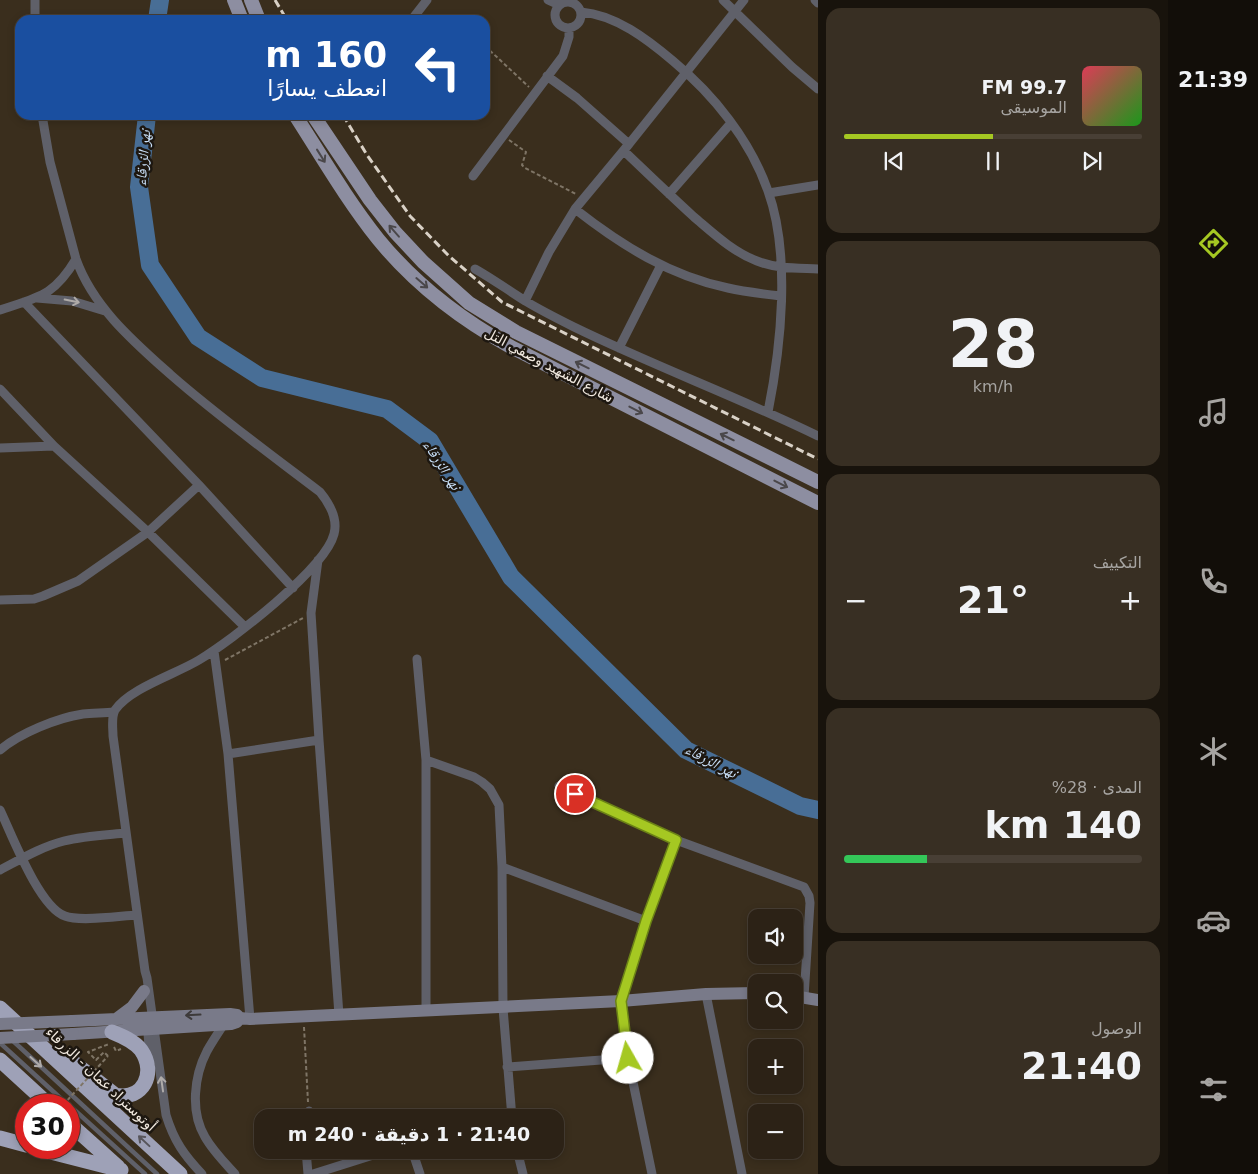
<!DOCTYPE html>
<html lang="ar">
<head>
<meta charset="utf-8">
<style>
	:root { --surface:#2c2216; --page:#382f23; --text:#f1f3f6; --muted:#a6a4a1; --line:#483f35; --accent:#a5c822 }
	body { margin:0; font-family:"DejaVu Sans","Noto Naskh Arabic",sans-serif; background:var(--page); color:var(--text); direction:rtl; height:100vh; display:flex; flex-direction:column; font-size:19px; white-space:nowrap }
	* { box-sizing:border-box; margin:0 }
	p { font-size:16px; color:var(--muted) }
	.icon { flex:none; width:28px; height:28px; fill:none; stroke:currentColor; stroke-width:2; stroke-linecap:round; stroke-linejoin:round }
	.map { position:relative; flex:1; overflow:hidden; direction:ltr }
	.panel { display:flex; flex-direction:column; gap:8px; padding:8px; background:#18130c; width:350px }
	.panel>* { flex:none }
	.guide { position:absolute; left:15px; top:15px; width:475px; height:105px; border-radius:15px; box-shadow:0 2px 8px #0003,0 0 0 1px var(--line); direction:rtl; background:#1a4fa0; color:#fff; overflow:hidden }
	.fabs { position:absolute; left:748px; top:909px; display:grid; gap:10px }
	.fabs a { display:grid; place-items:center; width:55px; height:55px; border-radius:10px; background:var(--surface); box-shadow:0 2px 8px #0003,0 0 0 1px var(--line); font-size:25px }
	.speed { position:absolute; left:15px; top:1094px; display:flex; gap:10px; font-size:25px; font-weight:700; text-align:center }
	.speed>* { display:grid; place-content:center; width:65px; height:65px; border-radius:50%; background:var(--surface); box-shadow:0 2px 8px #0003,0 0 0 1px var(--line); line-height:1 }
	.speed .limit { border:8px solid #d22; background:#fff; color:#111 }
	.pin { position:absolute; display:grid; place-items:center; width:42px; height:42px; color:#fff; margin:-21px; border:2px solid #fff; border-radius:50%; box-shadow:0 1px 5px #0007 }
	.me { position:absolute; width:55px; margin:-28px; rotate:353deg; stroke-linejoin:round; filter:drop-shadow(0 0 4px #0008) }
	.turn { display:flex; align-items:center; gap:18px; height:105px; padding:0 20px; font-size:22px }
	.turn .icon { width:65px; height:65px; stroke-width:2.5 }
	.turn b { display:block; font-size:35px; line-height:42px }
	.big { font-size:38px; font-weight:700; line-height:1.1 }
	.panel .tile { flex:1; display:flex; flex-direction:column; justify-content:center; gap:8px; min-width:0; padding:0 18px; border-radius:15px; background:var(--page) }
	.panel .dial { align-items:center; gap:0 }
	.dial b { font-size:65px; line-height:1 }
	.song { display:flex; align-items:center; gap:15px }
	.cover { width:60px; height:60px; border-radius:8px; background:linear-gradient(135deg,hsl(350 70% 55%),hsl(120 70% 35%)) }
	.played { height:5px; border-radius:2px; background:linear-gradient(90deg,var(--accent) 50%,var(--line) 50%) }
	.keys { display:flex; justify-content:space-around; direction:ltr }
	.heat { display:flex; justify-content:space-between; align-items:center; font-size:28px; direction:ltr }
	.charge { height:8px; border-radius:4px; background:linear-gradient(90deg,#34c759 28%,var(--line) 0) }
	.trip { position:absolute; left:254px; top:1109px; width:310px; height:50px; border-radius:15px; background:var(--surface); box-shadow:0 2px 8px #0003,0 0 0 1px var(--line); font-weight:700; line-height:50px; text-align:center; direction:rtl }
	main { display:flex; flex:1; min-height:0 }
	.tabs { display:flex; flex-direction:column; width:90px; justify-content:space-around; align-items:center; background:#120e09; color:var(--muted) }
	.tabs .icon { width:35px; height:35px }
	.tabs .on { color:var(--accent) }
	.tabs b { font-size:22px; color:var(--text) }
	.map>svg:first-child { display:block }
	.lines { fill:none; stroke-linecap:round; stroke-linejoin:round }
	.river { stroke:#486e96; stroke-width:18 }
	.path { stroke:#7f7566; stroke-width:2; stroke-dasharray:4 2.5; stroke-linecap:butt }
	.lane { stroke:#5f6069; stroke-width:4.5 }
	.street { stroke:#5f6069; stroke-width:9 }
	.secondary { stroke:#797a89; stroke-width:12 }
	.primary { stroke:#8d8ea1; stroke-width:14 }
	.highway { stroke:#9ea1b7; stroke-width:15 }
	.rail { stroke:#d9d1c6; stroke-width:3; stroke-dasharray:8 4; stroke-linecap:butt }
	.path-bridge { stroke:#7f7566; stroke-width:2; stroke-dasharray:4 2.5; stroke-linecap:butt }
	.secondary-bridge { stroke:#797a89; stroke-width:12 }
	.oneway { stroke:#4a474a }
	.oneway2 { stroke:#afaba9 }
	.oneway3 { stroke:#3d3a3a }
	.oneway4 { stroke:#57555b }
	.route-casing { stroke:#6b8216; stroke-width:12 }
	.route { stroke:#a5c822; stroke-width:9 }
	.labels { text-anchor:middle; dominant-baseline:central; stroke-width:5; stroke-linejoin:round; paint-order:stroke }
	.street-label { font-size:14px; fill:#f0e8de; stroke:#1d1710 }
	.water-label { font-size:15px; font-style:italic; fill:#cae1fa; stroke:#1d1710 }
</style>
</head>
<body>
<main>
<nav class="tabs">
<b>21:39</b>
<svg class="icon on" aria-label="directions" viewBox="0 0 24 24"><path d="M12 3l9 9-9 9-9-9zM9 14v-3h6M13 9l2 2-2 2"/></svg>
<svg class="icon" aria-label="music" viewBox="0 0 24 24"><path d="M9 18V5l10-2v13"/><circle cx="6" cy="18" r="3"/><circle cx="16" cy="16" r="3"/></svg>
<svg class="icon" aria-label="phone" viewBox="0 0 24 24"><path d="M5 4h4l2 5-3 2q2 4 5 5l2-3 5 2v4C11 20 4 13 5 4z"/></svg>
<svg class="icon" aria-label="climate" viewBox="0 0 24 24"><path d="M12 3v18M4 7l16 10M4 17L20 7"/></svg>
<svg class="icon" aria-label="car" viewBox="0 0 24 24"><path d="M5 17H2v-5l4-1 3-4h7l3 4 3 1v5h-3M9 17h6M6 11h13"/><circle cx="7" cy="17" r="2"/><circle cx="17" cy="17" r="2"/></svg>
<svg class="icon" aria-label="filters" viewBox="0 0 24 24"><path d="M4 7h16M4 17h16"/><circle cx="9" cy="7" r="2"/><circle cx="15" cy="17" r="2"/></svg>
</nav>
<section class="panel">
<div class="tile">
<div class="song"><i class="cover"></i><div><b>99.7 FM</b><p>الموسيقى</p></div></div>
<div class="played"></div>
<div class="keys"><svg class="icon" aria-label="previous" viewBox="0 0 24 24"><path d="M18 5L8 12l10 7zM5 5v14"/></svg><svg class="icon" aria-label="pause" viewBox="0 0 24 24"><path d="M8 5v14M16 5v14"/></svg><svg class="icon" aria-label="next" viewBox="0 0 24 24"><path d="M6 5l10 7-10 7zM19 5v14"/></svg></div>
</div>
<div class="tile dial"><b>28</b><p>km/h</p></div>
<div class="tile"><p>التكييف</p>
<div class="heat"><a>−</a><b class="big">21°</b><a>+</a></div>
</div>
<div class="tile"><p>المدى · 28%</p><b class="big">140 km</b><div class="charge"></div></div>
<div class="tile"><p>الوصول</p><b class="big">21:40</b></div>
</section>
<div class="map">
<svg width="818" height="1174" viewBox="0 0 818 1174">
	<rect width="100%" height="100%" fill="#3a2e1d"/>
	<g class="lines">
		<path class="river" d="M 157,20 L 160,0
			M 147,115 L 139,187 L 150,265 L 198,337 L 262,378 L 387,409 L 430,441 L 511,577 L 686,750 L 800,806 L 818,810"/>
		<path class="path" d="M 485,46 L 529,87
			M 509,140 L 526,152 L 522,165 L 525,168 L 576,194
			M 225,660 L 303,618
			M 304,1027 L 308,1102
			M 114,1047 L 116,1051 L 121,1049
			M 108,1056 L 104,1052 L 96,1060 L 88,1052 L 109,1044"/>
		<path class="lane" d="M 12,1040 L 157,1174
			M 0,1043 L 68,1105
			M 69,1105 L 145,1174"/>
		<path class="street" d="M 35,0 L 35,20
			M 548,0 L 559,5
			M 723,0 L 792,67 L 818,89
			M 815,0 L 818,3
			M555 15a13 13 0 1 1 26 0a13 13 0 1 1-26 0Z
			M 581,12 C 616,15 647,39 673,61 C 714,95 750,140 768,191 C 791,255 781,347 768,412
			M 413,18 L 427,0
			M 42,115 L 50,162 L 76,259 C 93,307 134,342 171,375 C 219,417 270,454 320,492 C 329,503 338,519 334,534 C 325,569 232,640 199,660 C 176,674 130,688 115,710 C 111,717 113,728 113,736 L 145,971 L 147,978 L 166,1115 C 174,1141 184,1155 202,1174
			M 629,144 L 744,0
			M 624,151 C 647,173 670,195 694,217 C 713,233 733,252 757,261 C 777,269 797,268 818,269
			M 473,176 L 563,56 L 569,37 L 569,28
			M 769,193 L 818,185
			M 669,194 L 731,123
			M 575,209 C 621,245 670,276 728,288 C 745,292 763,294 781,296
			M 475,269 C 493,279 509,291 527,302 C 542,311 558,319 574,327 C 654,366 738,397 818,436
			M 37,298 L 72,301 L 105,311
			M 525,301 L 549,252 L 575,209 L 629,144 L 577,98 L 547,76
			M 24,302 L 199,485 L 293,588
			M 0,310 C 39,297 54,296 76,259
			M 619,348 L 661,265
			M 0,389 L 54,446 L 148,532 L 245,627
			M 0,448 L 54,446
			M 318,560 L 311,613 L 319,740 L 339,1015
			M 0,600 L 34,599 L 43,596 L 78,581 L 148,532 L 199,485
			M 214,651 L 228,754 L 250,1019
			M 417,659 L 426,760 L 426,1009
			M 0,750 C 20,733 57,718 83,714 C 93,713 104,713 114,712
			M 228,754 L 319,740
			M 426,760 L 474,777 L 482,782 L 490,789 L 499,805 L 502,867 L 503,1008 L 512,1118
			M 559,786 L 676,840 L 804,887 L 809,896 L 810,903 L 804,997
			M 0,810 C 12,835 39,907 65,916 C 80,922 119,916 137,915
			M 502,867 L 646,921
			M 0,870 C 21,859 41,847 64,841 C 84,836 106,835 126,833
			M 706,994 L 742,1174
			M 224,1024 C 218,1033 212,1042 207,1051 C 194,1076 190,1112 205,1137 C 213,1151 224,1162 235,1174
			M 148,1033 L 150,1063
			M 507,1067 L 628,1058
			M 305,1118 L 309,1111
			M 492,1118 L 511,1111
			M 306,1150 L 308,1174
			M 412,1150 L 420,1174
			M 517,1150 L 523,1174
			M 313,1174 L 389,1150
			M 652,1174 L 628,1058 L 621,1001 L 646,921 L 676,840"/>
		<path class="secondary" d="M 794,996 L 818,1000
			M 116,1019 L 132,1007 L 144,991
			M 72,1021 L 230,1014 L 237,1015 L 240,1018 L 250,1019 L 621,1001 L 706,994 L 756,993
			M 73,1034 L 231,1024 L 237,1022 L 240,1018"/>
		<path class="primary" d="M 234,0 L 242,20
			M 251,0 L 259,20
			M 295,115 C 322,157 347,200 378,239 C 414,283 462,320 511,347 L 818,503
			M 313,115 L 370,200 L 395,232 L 423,262 L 469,303 L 516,332 L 818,482"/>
		<path class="highway" d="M 0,1008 L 180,1174
			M 69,1059 L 115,1095 C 143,1101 157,1073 141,1050 C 134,1041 122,1036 112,1032
			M 0,1060 L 49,1105
			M 69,1123 L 118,1167
			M 0,1138 L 26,1145
			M 35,1148 L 121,1170"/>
		<path class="rail" d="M 275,0 L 287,20
			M 343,115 L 367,155 L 410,216 L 449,256 L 502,302 L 818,459"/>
		<path class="path-bridge" d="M 63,1105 L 108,1056"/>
		<path class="secondary-bridge" d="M 0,1024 L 72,1021
			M 0,1038 L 73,1034"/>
	</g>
	<defs><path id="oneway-shaft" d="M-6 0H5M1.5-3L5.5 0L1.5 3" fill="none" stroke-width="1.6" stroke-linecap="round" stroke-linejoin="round" transform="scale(1.25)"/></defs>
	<g class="oneway">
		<use href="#oneway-shaft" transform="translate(321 156) rotate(58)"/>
		<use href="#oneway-shaft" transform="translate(394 231) rotate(-131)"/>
		<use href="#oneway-shaft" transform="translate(422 283) rotate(41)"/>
		<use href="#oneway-shaft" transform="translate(582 365) rotate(-154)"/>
		<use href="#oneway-shaft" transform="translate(636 410) rotate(27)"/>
		<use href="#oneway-shaft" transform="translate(727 437) rotate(-154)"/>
		<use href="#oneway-shaft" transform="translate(781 484) rotate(27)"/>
	</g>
	<g class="oneway2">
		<use href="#oneway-shaft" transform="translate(72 301) rotate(11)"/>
		<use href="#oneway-shaft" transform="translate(36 1062) rotate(42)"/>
		<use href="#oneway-shaft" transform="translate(162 1084) rotate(-98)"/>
	</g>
	<use class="oneway3" href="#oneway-shaft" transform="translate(193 1015) rotate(177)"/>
	<use class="oneway4" href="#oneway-shaft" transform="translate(144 1141) rotate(-137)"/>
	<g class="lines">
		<g class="route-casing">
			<path id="route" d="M 575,794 L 676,840 L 646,921 L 621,1001 L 628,1058"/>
		</g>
		<use href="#route" class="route"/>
	</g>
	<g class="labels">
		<g class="street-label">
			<text transform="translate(549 365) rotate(28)">شارع الشهيد وصفي التل</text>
			<text transform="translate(101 1079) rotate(43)">أوتوستراد عمان - الزرقاء</text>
		</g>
		<g class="water-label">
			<text transform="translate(143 158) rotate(-85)">نهر الزرقاء</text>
			<text transform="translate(442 465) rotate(57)">نهر الزرقاء</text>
			<text transform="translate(711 761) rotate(28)">نهر الزرقاء</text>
		</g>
	</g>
</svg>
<div class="fabs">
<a><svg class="icon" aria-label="sound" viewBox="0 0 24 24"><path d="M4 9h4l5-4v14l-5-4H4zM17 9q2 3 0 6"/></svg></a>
<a><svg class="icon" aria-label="search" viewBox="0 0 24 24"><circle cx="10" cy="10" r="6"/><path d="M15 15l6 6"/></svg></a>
<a>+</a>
<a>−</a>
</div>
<div class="speed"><div class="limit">30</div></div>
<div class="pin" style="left:575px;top:794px;background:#d93025"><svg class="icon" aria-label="arrive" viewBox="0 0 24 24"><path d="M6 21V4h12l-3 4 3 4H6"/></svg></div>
<svg class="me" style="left:628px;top:1058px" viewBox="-20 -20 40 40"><circle r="19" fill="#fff"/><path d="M0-13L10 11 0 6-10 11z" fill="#a5c822"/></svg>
<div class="trip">21:40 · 1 دقيقة · 240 m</div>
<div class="guide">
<div class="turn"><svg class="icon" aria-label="left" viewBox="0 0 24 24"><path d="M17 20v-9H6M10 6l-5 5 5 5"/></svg><div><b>160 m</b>انعطف يسارًا</div></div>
</div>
</div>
</main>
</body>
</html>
